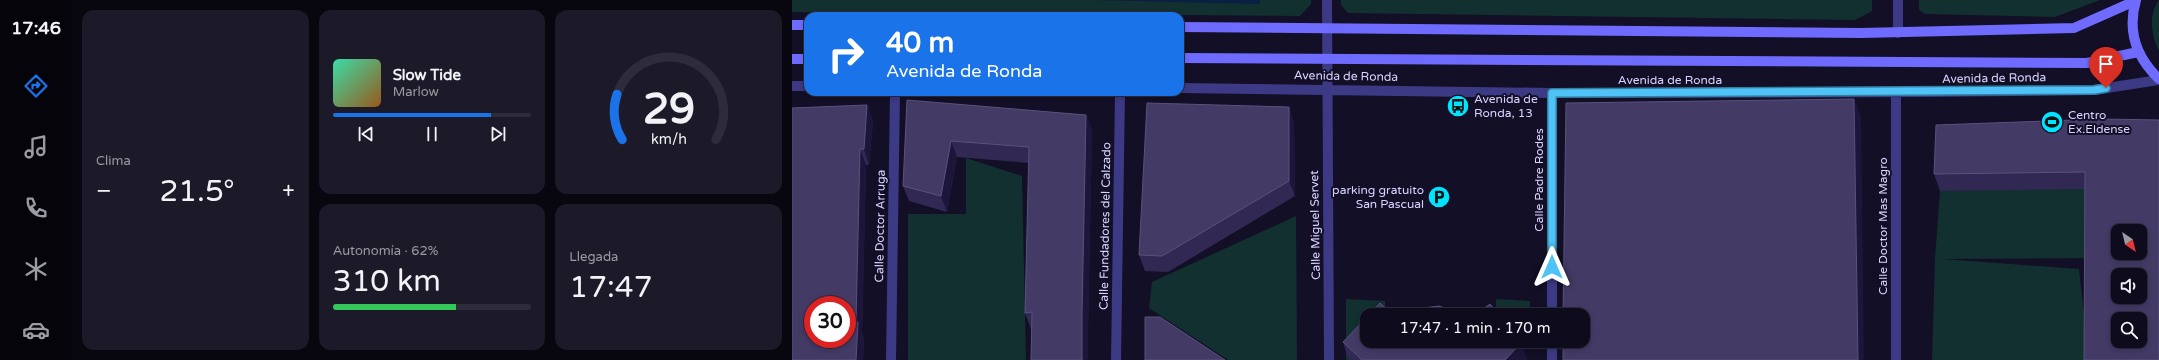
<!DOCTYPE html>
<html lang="es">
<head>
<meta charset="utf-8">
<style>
	:root { --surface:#0e0b1c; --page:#1c1929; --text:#f1f3f6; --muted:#9b9ba3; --line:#2e2b3b; --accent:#1a73e8 }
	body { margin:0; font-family:"Varela Round",sans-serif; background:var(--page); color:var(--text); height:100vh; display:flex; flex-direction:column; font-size:15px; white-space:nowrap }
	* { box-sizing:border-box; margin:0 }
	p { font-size:13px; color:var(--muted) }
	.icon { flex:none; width:22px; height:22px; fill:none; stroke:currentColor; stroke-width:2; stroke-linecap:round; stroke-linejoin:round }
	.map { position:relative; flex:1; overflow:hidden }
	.side { display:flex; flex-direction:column; gap:10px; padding:10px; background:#08060f; width:720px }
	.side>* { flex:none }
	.banner { position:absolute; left:12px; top:12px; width:380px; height:84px; border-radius:12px; box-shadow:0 2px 6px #0003,0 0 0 1px var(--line); background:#1a73e8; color:#fff; overflow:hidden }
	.needle { width:26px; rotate:145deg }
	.controls { position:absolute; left:1319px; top:224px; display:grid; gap:8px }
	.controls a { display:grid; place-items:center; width:36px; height:36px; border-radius:8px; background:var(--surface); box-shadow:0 2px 6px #0003,0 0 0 1px var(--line); font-size:20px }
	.speed { position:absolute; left:12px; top:296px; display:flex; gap:8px; font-size:20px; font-weight:700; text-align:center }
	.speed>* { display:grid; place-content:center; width:52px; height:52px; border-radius:50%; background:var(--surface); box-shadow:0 2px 6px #0003,0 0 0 1px var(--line); line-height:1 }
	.speed .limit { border:6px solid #d22; background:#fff; color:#111 }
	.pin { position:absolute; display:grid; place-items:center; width:34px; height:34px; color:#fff; margin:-41px -17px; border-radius:50% 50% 50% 0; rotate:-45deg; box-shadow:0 0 4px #0007 }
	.pin .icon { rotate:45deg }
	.me { position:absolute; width:44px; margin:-22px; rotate:0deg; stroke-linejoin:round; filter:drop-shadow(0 0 3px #0008) }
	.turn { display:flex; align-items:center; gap:14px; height:84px; padding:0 16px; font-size:18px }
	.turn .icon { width:52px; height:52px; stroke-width:2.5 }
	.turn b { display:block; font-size:28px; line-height:34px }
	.big { font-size:30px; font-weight:600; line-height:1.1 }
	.side .widget { flex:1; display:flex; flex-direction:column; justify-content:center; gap:6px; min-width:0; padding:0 14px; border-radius:12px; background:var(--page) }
	.side .dial { align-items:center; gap:0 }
	.dial svg { height:104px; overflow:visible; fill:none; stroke:var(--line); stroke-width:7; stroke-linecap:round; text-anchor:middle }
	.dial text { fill:var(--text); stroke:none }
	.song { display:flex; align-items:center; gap:12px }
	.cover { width:48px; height:48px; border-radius:6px; background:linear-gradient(135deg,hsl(160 70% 55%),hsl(30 70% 35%)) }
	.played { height:4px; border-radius:2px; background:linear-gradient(90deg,var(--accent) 80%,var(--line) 80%) }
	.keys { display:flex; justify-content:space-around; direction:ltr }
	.heat { display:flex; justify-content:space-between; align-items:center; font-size:22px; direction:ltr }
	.charge { height:6px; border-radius:3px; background:linear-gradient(90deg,#34c759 62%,var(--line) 0) }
	.side .tiles { flex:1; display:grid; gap:10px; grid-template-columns:repeat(3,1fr) }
	.widget:first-child { grid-row:span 2 }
	.trip { position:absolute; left:568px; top:308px; width:230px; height:40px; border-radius:12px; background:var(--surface); box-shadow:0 2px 6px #0003,0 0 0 1px var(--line); font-weight:600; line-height:40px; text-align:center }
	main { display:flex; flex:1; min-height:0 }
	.menu { display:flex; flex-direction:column; width:72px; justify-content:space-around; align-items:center; background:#06040b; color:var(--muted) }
	.menu .icon { width:28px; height:28px }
	.menu .on { color:var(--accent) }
	.menu b { font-size:18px; color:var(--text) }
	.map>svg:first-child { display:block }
	.green { fill:#12302f }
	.water { fill:#0a1f44 }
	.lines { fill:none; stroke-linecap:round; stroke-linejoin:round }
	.street { stroke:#3d3a85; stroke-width:10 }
	.secondary { stroke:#6f6bff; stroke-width:10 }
	.wall { fill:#312854 }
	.shaded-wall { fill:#1d163a }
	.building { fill:#433a66; stroke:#5a527e; fill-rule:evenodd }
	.route-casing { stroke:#337fa1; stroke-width:10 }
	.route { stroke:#4fc3f7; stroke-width:7 }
	.labels { text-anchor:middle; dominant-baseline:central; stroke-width:4; stroke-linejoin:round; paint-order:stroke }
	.street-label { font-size:12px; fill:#d9d4ff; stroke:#130f26 }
	.poi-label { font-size:12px; fill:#d9d4ff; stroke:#130f26; text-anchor:start }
</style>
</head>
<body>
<main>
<nav class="menu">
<b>17:46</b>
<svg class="icon on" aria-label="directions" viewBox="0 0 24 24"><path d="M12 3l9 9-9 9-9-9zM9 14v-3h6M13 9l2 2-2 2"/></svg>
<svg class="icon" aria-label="music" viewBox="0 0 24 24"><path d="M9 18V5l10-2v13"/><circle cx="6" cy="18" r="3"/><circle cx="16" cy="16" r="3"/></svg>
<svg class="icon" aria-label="phone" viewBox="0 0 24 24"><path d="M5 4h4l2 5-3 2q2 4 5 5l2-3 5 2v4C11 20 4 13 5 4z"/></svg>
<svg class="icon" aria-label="climate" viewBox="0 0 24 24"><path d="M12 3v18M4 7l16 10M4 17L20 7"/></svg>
<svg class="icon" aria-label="car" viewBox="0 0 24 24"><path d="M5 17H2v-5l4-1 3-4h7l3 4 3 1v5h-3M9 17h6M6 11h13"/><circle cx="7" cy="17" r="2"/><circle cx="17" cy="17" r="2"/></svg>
</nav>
<section class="side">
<div class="tiles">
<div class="widget"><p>Clima</p>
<div class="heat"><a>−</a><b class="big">21.5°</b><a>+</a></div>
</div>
<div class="widget">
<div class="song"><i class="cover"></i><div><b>Slow Tide</b><p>Marlow</p></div></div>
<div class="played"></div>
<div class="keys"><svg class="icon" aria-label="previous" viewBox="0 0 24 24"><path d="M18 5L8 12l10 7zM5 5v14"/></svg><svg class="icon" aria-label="pause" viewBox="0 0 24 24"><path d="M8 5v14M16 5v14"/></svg><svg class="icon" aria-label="next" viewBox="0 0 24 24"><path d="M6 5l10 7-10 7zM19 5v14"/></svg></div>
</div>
<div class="widget dial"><svg viewBox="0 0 100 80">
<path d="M14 69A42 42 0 1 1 86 69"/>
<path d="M14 69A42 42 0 0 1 10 34" stroke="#1a73e8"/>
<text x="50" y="56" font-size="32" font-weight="700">29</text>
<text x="50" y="72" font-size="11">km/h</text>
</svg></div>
<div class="widget"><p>Autonomía · 62%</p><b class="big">310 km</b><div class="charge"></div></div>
<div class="widget"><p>Llegada</p><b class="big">17:47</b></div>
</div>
</section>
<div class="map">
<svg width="1367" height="360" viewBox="0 0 1367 360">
	<rect width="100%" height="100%" fill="#130f26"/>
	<path class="green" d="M 0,0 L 519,0 L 519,4 L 508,16 L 0,12 Z
		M 549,0 L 1080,0 L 1080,11 L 1063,20 L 556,13 L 549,5 Z
		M 1127,0 L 1308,0 L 1263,17 L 1133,14 L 1127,10 Z
		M 1367,0 L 1367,51 C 1359,36 1356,14 1367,0 Z
		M 174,158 L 230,176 L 234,360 L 116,360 L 116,214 L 174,214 Z
		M 1299,188 L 1299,258 L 1151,259 L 1287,269 L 1297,360 L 1140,360 L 1143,258 L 1148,191 Z
		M 504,216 L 505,360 L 436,360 L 357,308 L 360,282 Z
		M 554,299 L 593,301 L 594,315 L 575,315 L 575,339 L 557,358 L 559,360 L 554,360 Z
		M 704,299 L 738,301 L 738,315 L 704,315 Z"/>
	<path class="water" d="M 298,0 L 468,0 L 468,4 Z"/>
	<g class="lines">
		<path class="street" d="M 535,0 L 537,360
			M 1106,33 L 1106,0
			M 0,86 L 16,86
			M 388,88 L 760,93 L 1133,92 L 1302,90 L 1367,80
			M 1104,92 L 1104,360
			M 760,315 L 760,93
			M 99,360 L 103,92
			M 324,360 L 328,92
			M 760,360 L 760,341"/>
		<path class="secondary" d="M 1344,0 C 1335,31 1344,57 1367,79
			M 0,25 L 16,25
			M 388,27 L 1069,33 L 1282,28 L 1343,1
			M 388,58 L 1295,63 L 1346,52
			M 0,59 L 16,59"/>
	</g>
	<path class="wall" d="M 115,100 L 294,115 L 300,130 L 296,330 L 296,360 L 239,360 L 240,329 L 239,329 L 233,313 L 237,163 L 165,157 L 155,212 L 117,201 L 111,186 Z
		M 75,105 L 81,121 L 77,165 L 74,165 L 70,333 L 72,338 L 71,360 L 0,360 Z
		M 497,107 L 502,123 L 503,196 L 376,272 L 353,271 L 347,255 Z
		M 1309,119 L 1293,189 L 1148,191 L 1142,174 Z
		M 551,342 L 735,359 L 734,360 L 559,360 L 556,358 Z"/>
	<path class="shaded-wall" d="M 1062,99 L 1069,116 L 1072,360 L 1066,360 Z
		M 75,105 L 81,121 L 77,165 L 72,149 Z
		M 497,107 L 502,123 L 503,196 L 497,181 Z
		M 294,115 L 300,130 L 296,330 L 296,360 L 290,360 L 290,314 Z
		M 159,141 L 165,157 L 155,212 L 149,196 Z
		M 68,149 L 74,165 L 70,333 L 72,338 L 71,360 L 64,360 L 64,322 Z
		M 729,343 L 735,359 L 734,360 L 713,360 Z"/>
	<path class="building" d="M 1062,99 L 1066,360 L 771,360 L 771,341 L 791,341 L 791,315 L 771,315 L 774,103 Z
		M 115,100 L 294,115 L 290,314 L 290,360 L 239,360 L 240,312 L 233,313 L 237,147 L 159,141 L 149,196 L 111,186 Z
		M 355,103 L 497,107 L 497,181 L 370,256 L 347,255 Z
		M 75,105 L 72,149 L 68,149 L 64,322 L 66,322 L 64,360 L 0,360 L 0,108 ZM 21,305 L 55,305 L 55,339 L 21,339 Z
		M 1309,119 L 1367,120 L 1367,360 L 1292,360 L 1293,172 L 1142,174 L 1144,125 ZM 1326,231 L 1348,231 L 1348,253 L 1326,253 ZM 1326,275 L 1348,275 L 1348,297 L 1326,297 ZM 1326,319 L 1348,319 L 1348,341 L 1326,341 Z
		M 588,303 L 601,315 L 577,315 Z
		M 698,304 L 707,315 L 683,315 Z
		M 647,306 L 661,311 L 668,315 L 614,315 L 623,309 Z
		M 353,317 L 368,317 L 433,360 L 353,360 Z
		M 575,317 L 575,341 L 727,341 L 729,343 L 713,360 L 570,360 L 551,342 Z"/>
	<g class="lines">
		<g class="route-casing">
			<path id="route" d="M 760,267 L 760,93 L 1302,90 L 1314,88"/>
		</g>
		<use href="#route" class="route"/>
	</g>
	<defs>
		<g id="bus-disc" transform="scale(1.15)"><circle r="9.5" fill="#00e5ff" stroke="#130f26"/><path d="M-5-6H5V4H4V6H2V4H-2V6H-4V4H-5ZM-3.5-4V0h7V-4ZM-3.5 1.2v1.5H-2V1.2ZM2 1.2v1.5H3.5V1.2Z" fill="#111"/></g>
		<g id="stadium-disc" transform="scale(1.15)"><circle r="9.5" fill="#00e5ff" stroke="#130f26"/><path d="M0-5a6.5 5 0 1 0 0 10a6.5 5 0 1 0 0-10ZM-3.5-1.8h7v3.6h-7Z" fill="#111"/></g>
		<g id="parking-disc" transform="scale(1.15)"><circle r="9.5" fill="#00e5ff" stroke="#130f26"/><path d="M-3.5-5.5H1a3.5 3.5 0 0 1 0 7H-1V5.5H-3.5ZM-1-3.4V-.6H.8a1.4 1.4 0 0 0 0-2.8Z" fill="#111"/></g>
	</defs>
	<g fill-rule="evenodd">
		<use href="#bus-disc" x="666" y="106"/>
		<use href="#stadium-disc" x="1260" y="122"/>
		<use href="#parking-disc" x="647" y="197"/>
	</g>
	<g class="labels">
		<g class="street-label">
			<text transform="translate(554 76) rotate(1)">Avenida de Ronda</text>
			<text transform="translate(1202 78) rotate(-1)">Avenida de Ronda</text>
			<text x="878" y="80">Avenida de Ronda</text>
			<text transform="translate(747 180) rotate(-90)">Calle Padre Rodes</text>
			<text transform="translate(523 225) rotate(-91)">Calle Miguel Servet</text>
			<text transform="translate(88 226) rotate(-89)">Calle Doctor Arruga</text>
			<text transform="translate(313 226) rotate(-89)">Calle Fundadores del Calzado</text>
			<text transform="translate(1091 226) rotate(-90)">Calle Doctor Mas Magro</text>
		</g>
		<g class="poi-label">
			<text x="682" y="99">Avenida de<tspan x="682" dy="14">Ronda, 13</tspan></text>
			<text x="1276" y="115">Centro<tspan x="1276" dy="14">Ex.Eldense</tspan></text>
			<text x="632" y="190" text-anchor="end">parking gratuito<tspan x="632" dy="14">San Pascual</tspan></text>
		</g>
	</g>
</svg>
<div class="controls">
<a><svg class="needle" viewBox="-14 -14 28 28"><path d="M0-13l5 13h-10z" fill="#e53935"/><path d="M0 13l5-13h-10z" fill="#9b9ba3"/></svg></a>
<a><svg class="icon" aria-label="sound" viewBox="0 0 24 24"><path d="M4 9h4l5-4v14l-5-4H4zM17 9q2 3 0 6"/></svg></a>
<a><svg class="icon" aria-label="search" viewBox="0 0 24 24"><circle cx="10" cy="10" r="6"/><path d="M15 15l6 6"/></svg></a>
</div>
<div class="speed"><div class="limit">30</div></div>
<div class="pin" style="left:1314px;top:88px;background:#d93025"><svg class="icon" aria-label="arrive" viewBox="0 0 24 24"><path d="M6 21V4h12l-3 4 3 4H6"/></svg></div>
<svg class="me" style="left:760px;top:267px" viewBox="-20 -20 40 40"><path d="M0-17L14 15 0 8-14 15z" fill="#4fc3f7" stroke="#fff" stroke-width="4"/></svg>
<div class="trip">17:47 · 1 min · 170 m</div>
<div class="banner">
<div class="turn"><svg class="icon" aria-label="right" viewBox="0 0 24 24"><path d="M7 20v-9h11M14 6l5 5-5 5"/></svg><div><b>40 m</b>Avenida de Ronda</div></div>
</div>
</div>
</main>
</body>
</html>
